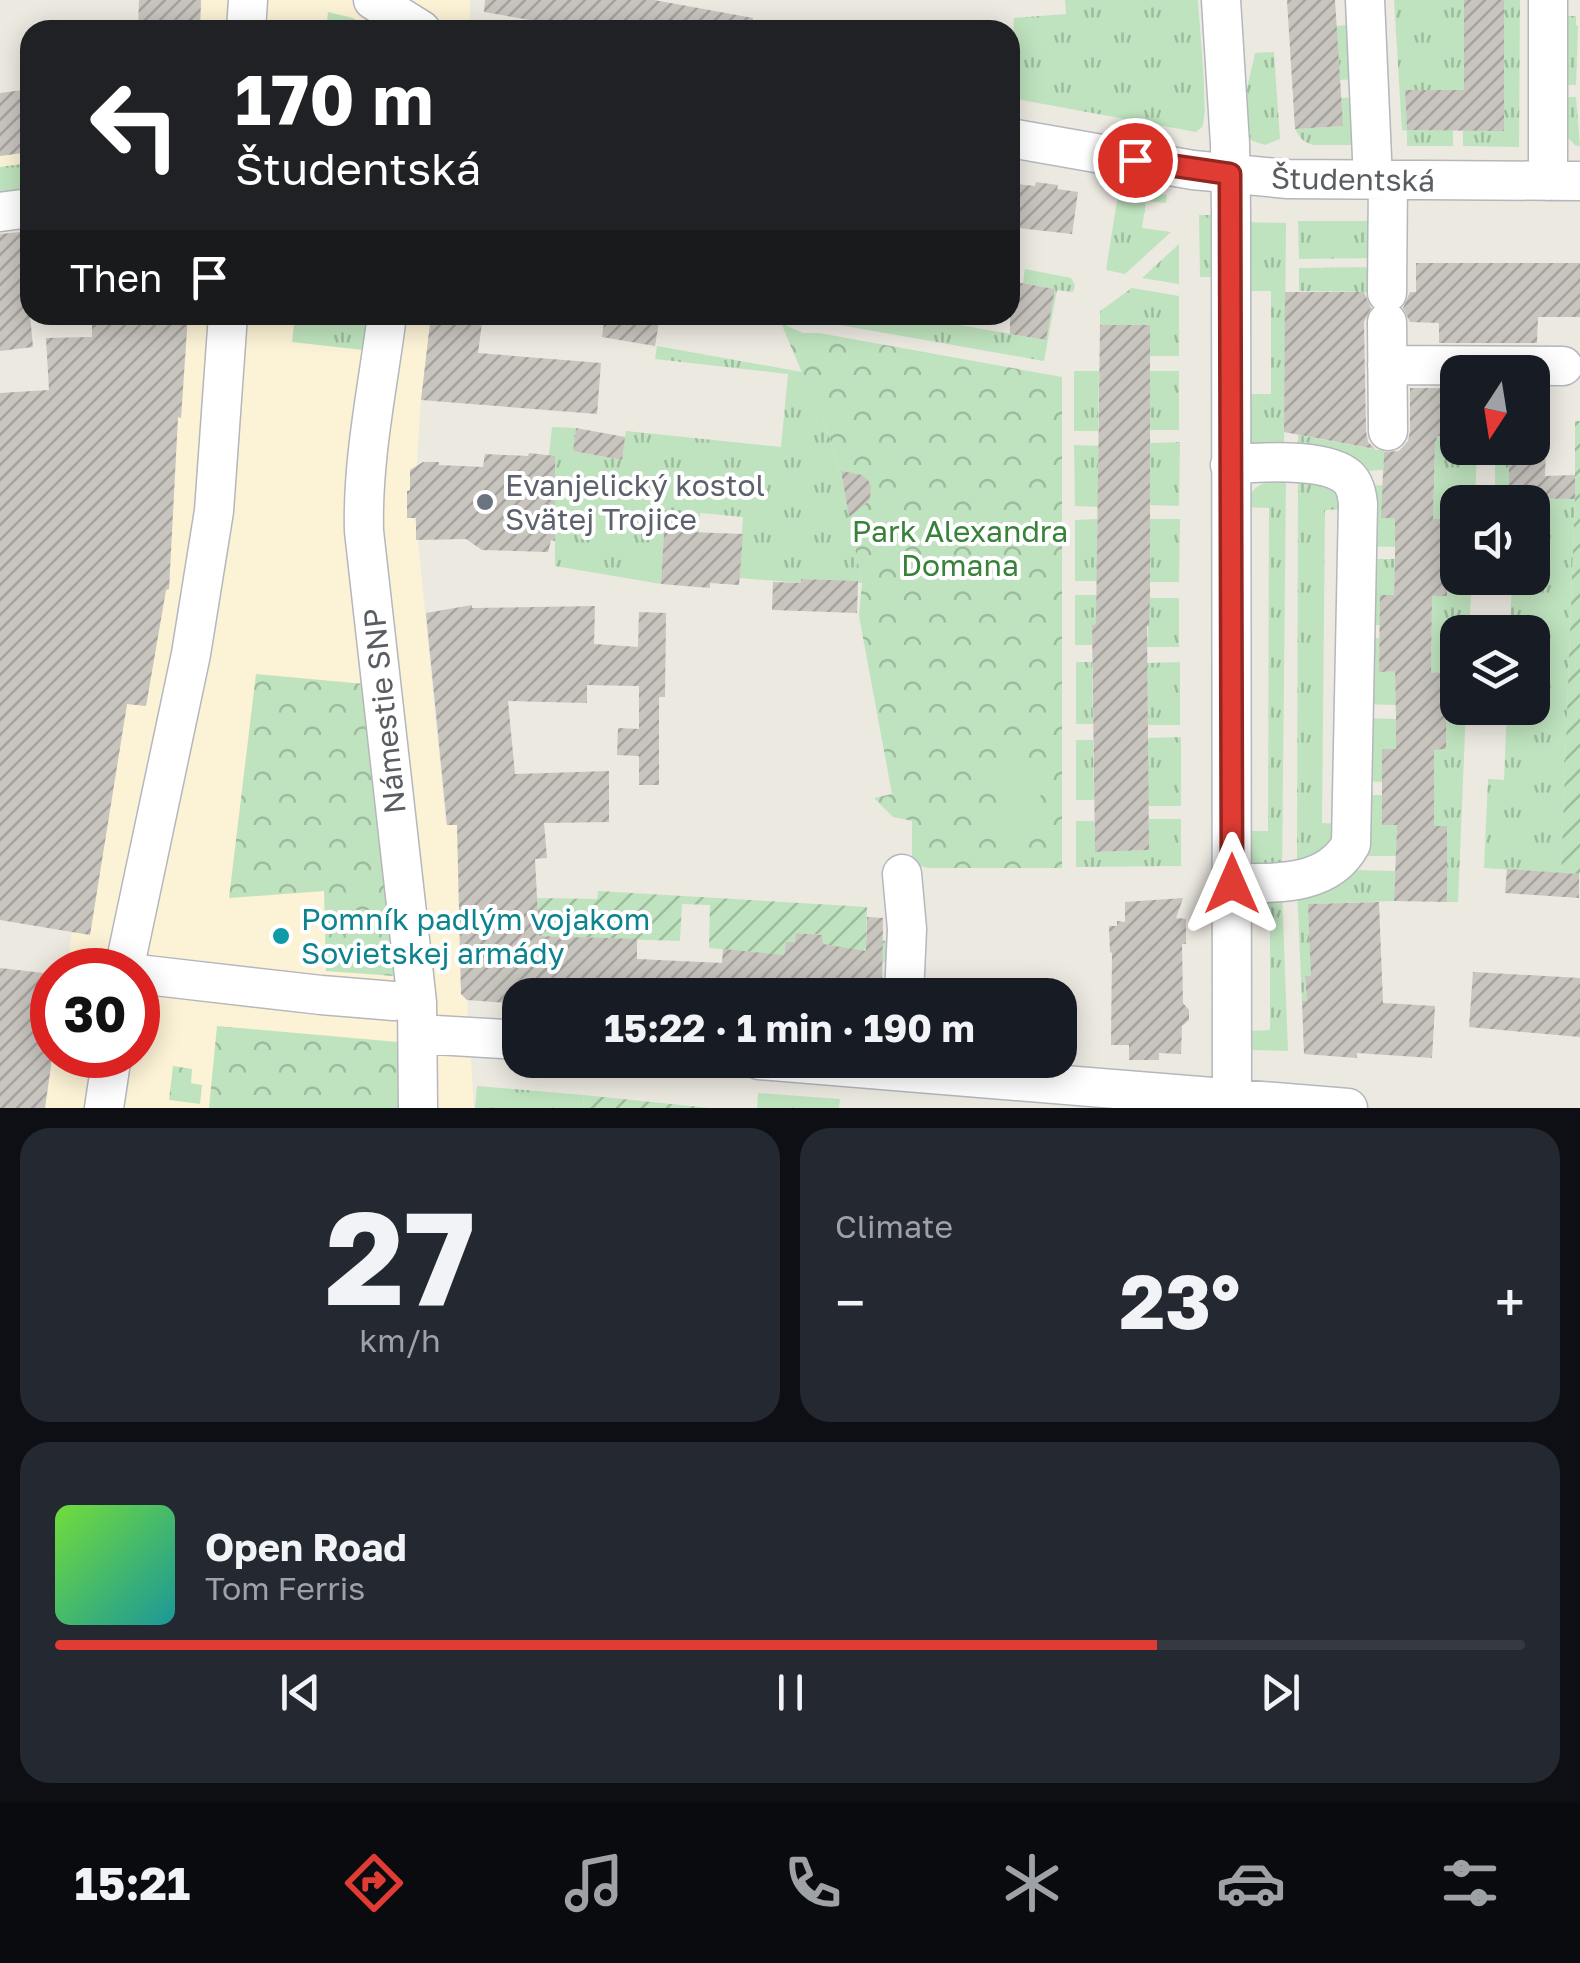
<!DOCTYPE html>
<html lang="en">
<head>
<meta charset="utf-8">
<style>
	:root { --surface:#171b24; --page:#242831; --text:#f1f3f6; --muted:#9ea1a6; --line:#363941; --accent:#e03c33 }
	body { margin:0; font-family:"Golos Text",sans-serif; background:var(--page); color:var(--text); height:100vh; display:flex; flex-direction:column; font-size:38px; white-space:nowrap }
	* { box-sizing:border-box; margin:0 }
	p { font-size:32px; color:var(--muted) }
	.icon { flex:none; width:55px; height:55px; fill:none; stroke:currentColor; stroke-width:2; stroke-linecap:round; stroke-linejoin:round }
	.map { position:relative; height:1108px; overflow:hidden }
	.panel { display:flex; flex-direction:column; gap:20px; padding:20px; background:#0d0f14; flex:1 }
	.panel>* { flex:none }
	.banner { position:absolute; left:20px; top:20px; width:1000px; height:305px; border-radius:30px; box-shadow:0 5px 25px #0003; background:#202124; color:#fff; overflow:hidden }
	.needle { width:65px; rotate:192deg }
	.controls { position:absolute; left:1440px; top:355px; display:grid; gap:20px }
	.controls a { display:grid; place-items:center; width:110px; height:110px; border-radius:20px; background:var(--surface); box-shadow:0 5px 25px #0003; font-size:50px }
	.speed { position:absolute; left:30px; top:948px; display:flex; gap:20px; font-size:50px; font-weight:700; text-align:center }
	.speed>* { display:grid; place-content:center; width:130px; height:130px; border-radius:50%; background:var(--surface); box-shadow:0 5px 25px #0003; line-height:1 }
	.speed .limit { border:15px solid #d22; background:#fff; color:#111 }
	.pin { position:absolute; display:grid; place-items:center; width:85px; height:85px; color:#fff; margin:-42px; border:5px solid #fff; border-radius:50%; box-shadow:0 2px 10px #0007 }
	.me { position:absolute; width:110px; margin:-55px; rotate:0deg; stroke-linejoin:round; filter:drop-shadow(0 0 8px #0008) }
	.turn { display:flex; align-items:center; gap:35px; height:210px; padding:0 50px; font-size:45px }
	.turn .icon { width:130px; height:130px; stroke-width:2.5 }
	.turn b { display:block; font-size:70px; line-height:85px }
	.then { display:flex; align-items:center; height:95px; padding:0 50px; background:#0003; gap:20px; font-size:38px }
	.big { font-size:75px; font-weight:700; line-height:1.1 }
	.panel .card { flex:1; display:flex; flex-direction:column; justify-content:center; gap:15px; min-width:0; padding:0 35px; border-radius:30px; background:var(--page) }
	.panel .dial { align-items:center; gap:0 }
	.dial b { font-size:130px; line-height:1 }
	.song { display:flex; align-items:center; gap:30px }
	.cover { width:120px; height:120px; border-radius:15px; background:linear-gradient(135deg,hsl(100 70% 55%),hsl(180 70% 35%)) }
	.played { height:10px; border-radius:5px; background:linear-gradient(90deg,var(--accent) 75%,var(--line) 75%) }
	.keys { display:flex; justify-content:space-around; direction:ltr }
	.heat { display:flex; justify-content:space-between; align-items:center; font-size:55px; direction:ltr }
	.panel .tiles { flex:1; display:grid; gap:20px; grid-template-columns:1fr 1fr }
	.card:last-child { grid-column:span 2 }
	.trip { position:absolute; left:502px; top:978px; width:575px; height:100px; border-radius:30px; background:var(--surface); box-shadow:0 5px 25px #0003; font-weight:700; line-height:100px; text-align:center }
	.tab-bar { display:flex; height:160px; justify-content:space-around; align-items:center; background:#090b0e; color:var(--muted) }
	.tab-bar .icon { width:70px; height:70px }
	.tab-bar .active { color:var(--accent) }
	.tab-bar b { font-size:45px; color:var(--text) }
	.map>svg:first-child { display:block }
	.commercial { fill:#fcf2d6 }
	.grass { fill:url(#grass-tufts) }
	.forest { fill:url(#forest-crowns) }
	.garden { fill:url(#garden-furrows) }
	.pitch { fill:#bfe3be }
	.building { fill:url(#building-hatch) }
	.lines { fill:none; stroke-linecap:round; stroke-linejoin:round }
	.minor-casing { stroke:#b4b7bb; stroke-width:41 }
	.minor { stroke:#fff; stroke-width:38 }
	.route-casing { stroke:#922721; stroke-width:25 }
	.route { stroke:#e03c33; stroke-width:18 }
	.worship-dot { fill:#6b7280; stroke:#fff; stroke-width:4 }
	.culture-dot { fill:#0f9aa8; stroke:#fff; stroke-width:4 }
	.labels { text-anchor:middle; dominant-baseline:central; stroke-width:8; stroke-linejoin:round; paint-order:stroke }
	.street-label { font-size:30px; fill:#5a5d61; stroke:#fff }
	.worship-label { font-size:30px; fill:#5b616d; stroke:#fff; text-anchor:start }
	.park-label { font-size:30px; fill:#38823a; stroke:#fff }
	.culture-label { font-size:30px; fill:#0d838f; stroke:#fff; text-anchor:start }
</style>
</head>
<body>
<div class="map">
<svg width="1580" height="1108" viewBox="0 0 1580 1108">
	<defs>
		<pattern id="grass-tufts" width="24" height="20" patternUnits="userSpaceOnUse" patternTransform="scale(2.5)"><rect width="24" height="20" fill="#bfe3be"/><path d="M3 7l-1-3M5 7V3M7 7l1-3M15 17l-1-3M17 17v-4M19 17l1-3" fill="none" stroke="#9ebb9e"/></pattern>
		<pattern id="forest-crowns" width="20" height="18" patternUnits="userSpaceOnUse" patternTransform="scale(2.5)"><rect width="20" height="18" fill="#bfe3be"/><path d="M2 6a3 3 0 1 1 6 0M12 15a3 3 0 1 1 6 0" fill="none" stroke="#9ebb9e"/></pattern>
		<pattern id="garden-furrows" width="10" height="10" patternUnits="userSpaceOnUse" patternTransform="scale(2.5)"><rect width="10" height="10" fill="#bfe3be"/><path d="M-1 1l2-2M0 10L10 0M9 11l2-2" fill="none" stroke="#9ebb9e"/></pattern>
		<pattern id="building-hatch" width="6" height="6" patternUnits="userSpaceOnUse" patternTransform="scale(2.5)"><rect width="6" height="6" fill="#c8c4be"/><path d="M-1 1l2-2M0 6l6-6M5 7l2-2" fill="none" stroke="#a5a29e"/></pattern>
	</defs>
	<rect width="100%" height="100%" fill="#ece9e1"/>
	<path class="commercial" d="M 201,0 L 470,0 L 470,10 L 469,30 L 200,30 Z
		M 30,152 L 30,222 L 0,225 L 0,156 Z
		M 188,315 L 431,315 L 421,400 L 415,490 L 407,491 L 415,523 L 418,526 L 416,538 L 418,541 L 446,824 L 457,825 L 461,993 L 467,1000 L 474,1108 L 45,1108 L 53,1055 L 138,1055 L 138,970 L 66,970 L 72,932 L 90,934 L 127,704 L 146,706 L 166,590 L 169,589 L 178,417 L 181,416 Z"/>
	<path class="grass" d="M 1065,0 L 1198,0 C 1199,20 1209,116 1202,127 C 1200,129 1198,130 1196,132 L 1010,98 L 1014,18 L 1066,14 Z
		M 1394,0 L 1464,0 L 1464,90 L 1405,91 L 1407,130 L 1453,130 L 1453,146 L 1407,146 L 1407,131 L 1402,130 Z
		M 1504,0 L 1520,0 L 1519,147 L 1463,146 L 1463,130 Z
		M 328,12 L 353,18 L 373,30 L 326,30 Z
		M 1565,16 L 1576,16 L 1576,25 L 1578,26 L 1576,85 L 1565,85 Z
		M 1357,24 L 1360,79 L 1340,80 L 1336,26 Z
		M 1274,52 L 1280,139 L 1265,145 L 1250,140 C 1236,115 1250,80 1255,53 Z
		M 1362,97 L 1363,145 L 1314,145 C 1304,143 1300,138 1295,129 L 1342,126 L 1341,98 Z
		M 1565,97 L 1576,97 L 1580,146 L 1576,146 L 1567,137 Z
		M 30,163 L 30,180 L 23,185 L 23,193 L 0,196 L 0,167 Z
		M 1119,188 L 1167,195 L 1166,203 L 1146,201 L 1142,228 L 1171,232 L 1125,274 L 1106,270 Z
		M 1199,215 L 1220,215 L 1220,277 L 1200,277 Z
		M 1298,221 L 1375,221 L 1374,258 L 1299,259 Z
		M 1245,222 L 1286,223 L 1284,453 C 1277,452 1266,452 1259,449 C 1240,442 1245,410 1244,394 L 1271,394 L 1271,291 L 1244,291 Z
		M 1179,244 L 1179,284 L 1142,278 Z
		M 1375,267 L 1375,292 L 1299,291 L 1299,268 Z
		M 1025,269 L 1066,277 L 1071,278 L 1075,285 L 1073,292 L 1057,290 L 1044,361 L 817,321 L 808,315 L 902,315 L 1045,340 L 1055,289 L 1023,283 Z
		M 1132,288 L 1179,296 L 1179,356 L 1150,356 L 1149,325 L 1100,325 L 1100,311 Z
		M 295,315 L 367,315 L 363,350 L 292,342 Z
		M 657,346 L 802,372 L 830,439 L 842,478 L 862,583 L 809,579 L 802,579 L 801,583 L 739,578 L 743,517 L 700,513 L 699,532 L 664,531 L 661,584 L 555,566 L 555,466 L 548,464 L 552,427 L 576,428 L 573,451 L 621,460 L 626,431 L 781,447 L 788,374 L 655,359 Z
		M 1074,371 L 1099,371 L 1098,431 L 1074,431 Z
		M 1150,371 L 1179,371 L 1179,430 L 1150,430 Z
		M 1298,435 L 1384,451 L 1383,470 L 1368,471 L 1366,466 L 1363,464 L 1298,453 Z
		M 1437,436 L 1457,436 L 1458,448 L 1477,448 L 1475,502 L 1458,502 L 1458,578 L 1472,578 L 1469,632 L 1458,632 L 1458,708 L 1466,708 L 1458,902 L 1447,902 L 1447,826 L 1434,826 L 1434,750 L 1446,749 L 1447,673 L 1431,673 L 1432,596 L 1447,595 L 1448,520 L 1433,519 L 1435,443 Z
		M 1180,442 L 1179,506 L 1150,505 L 1150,443 Z
		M 1074,445 L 1098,446 L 1098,507 L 1075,506 Z
		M 1495,448 L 1509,448 L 1509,498 L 1575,499 L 1561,873 L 1484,868 L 1488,779 L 1504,780 L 1507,708 L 1532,708 L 1532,632 L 1510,632 L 1512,578 L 1532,578 L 1532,502 L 1495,502 Z
		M 1286,479 L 1282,875 C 1249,866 1251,864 1245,831 L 1268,831 L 1269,508 L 1245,507 C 1251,485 1265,480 1286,479 Z
		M 1298,479 L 1334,484 L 1350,509 L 1325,510 L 1322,823 L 1347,824 L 1337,844 L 1297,871 Z
		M 1383,485 L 1382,518 L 1395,518 L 1395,547 L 1366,546 L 1368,486 Z
		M 1097,519 L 1097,581 L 1075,581 L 1075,520 Z
		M 1149,519 L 1180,519 L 1179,582 L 1149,582 Z
		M 1366,559 L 1395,559 L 1394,595 L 1380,625 L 1365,625 Z
		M 1075,595 L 1097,595 L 1096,624 L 1092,625 L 1092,645 L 1075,645 Z
		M 1150,598 L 1179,598 L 1179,647 L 1147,647 Z
		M 1364,638 L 1379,638 L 1379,671 L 1395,671 L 1396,705 L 1363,704 Z
		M 1076,662 L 1092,662 L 1093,724 L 1076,724 Z
		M 1180,662 L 1180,725 L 1148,725 L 1147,663 Z
		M 1362,718 L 1396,719 L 1396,749 L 1382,749 L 1382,782 L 1361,781 Z
		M 1181,737 L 1181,806 L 1148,806 L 1148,738 Z
		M 1076,740 L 1093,740 L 1094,800 L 1076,800 Z
		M 1360,795 L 1382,795 L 1382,824 L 1397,825 L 1396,856 L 1358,856 Z
		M 1149,819 L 1181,819 L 1181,866 L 1076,867 L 1076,821 L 1094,821 L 1096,852 L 1148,850 Z
		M 1357,870 L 1395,871 L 1394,901 L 1309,904 L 1311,976 L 1305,977 L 1307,1001 L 1302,1001 L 1297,888 Z
		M 1282,891 L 1288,1051 L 1250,1050 L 1250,1031 L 1270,1030 L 1270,910 L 1251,909 L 1266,898 Z
		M 477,1086 L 584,1095 L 583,1108 L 475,1108 Z
		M 758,1093 L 840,1099 L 839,1108 L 757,1108 Z"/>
	<path class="forest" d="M 781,323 L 803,333 L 819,333 L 1062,377 L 1062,868 L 928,868 L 912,863 L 912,821 L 893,817 L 874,798 L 892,794 L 859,616 L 862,583 L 847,507 L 860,509 C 873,499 875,485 862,475 L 842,478 L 830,439 Z
		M 256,674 L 365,684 L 394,976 L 326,971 L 324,891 L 229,898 Z
		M 217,1026 L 398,1042 L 398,1108 L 209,1108 Z
		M 173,1066 L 192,1069 L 191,1083 L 202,1085 L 200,1104 L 169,1100 Z"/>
	<path class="garden" d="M 1575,421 L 1580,421 L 1580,874 L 1561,873 L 1575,499 Z
		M 598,891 L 867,907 L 866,940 L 893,941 L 891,963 L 830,958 L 823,944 L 822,935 L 797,933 L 795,942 L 786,942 L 784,955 L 709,948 L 710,905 L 682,904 L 680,941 L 539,936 L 537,898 L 597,899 Z
		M 584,1095 L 710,1108 L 583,1108 Z"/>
	<path class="pitch" d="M 1002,761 L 1041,762 L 1040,835 L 1001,834 Z"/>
	<path class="building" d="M 139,0 L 201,0 L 200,30 L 138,30 Z
		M 485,0 L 654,0 L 753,18 L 752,30 L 588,30 L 484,12 Z
		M 1287,0 L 1335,0 L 1343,126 L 1295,129 Z
		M 1464,0 L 1504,0 L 1504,131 L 1407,130 L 1405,90 L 1464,90 Z
		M 30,89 L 30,152 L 0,156 L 0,93 Z
		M 1036,182 L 1058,185 L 1057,189 L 1078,192 L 1072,234 L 1010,227 L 1010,193 L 1014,193 L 1015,184 L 1035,186 Z
		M 30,231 L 30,315 L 33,347 L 0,351 L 0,234 Z
		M 1416,263 L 1580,263 L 1580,317 L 1538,317 L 1537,343 L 1439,343 L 1439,323 L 1410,322 L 1403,308 L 1410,292 L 1416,292 Z
		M 1010,281 L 1055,289 L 1046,340 L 1010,334 Z
		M 1285,292 L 1364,292 L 1371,308 L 1364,322 L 1366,431 L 1368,442 L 1375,449 L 1284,432 Z
		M 92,315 L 188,315 L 181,418 L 178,417 L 169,589 L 166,590 L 146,706 L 127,704 L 90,935 L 0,920 L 0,393 L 49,390 L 46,338 L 92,337 Z
		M 431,315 L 483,315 L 478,353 L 601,363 L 597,414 L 421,400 Z
		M 605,315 L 660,315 L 655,346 L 602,337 Z
		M 1100,325 L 1150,325 L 1150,598 L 1149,626 L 1147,626 L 1149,850 L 1095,852 L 1092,625 L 1096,624 Z
		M 1410,388 L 1458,388 L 1458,436 L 1437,436 L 1436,441 L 1435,441 L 1433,519 L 1448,519 L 1447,596 L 1432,596 L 1431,673 L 1447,672 L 1446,749 L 1434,750 L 1434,826 L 1447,826 L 1447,902 L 1394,901 L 1397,825 L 1382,825 L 1382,749 L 1396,749 L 1396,719 L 1395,671 L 1379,672 L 1380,595 L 1394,595 L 1395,559 L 1395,518 L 1381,518 L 1384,452 L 1399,451 L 1408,441 L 1410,431 Z
		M 576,428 L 625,437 L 622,460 L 573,451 Z
		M 1509,448 L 1546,448 L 1545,476 L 1575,475 L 1575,499 L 1509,498 Z
		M 529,453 L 555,456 L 555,541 L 551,540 L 548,552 L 482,550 L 466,539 L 416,540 L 416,518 L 407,518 L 407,491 L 410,490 L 410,470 L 423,462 L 439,462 L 439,465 L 483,467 L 485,454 L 528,456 Z
		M 841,471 L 862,475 L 868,480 L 871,487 L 870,498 L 866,504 L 849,517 Z
		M 664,531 L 743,534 L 739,585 L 710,583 L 710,588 L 661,584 Z
		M 801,579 L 858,581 L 857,613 L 772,610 L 773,582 L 801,583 Z
		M 472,605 L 472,608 L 595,606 L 594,644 L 638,647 L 639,612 L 666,613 L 665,697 L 659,697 L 659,785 L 639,785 L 639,756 L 617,755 L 618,728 L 639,729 L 639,686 L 587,685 L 587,703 L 508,701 L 515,774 L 609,771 L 609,822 L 544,823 L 547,858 L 535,859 L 539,936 L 637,939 L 637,959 L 722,963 L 723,949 L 784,955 L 786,942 L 795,942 L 796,933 L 822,935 L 823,944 L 866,951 L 867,917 L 883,918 L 882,995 L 520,995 L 520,1004 L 467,1000 L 461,994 L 457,825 L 447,825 L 426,613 Z
		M 1507,869 L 1579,874 L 1579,898 L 1505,893 Z
		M 1183,898 L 1176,918 L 1186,919 L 1186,944 L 1182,944 L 1183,1003 L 1189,1010 L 1189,1020 L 1182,1026 L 1181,1054 L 1159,1053 L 1159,1060 L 1129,1060 L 1129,1045 L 1111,1045 L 1112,953 L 1110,952 L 1109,926 L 1117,926 L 1117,921 L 1125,922 L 1125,902 Z
		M 1379,902 L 1383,1003 L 1435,1006 L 1432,1058 L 1357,1053 L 1357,1058 L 1304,1054 L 1302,1001 L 1307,1001 L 1305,976 L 1311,976 L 1308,904 Z
		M 0,968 L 52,974 L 52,1058 L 45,1108 L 0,1108 Z
		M 1473,972 L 1580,978 L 1580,1037 L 1469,1027 Z"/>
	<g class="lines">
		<g class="minor-casing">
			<path id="minor" d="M 373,0 L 421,30
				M 1221,0 L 1230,144 L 1231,213 L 1232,1108
				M 1365,0 L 1373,180
				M 1548,0 L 1548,181
				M 246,30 L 248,0
				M 1010,138 L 1193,170 L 1288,179 L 1580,181
				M 0,212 L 30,208
				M 1387,293 L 1388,180
				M 387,315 C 378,386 362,459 364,531 L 417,1002 L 418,1108
				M 1387,322 L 1388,431
				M 1387,365 L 1563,366
				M 1230,465 C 1258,462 1321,458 1345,475 C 1354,481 1357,493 1358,504 L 1351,844 C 1328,887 1274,883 1232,883
				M 902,874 L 907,929 L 904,995
				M 124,970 L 191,654 L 214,511 L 228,315
				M 138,974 L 321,995 L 394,1001
				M 419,1034 L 520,1040
				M 759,1060 L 1348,1108
				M 104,1108 L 112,1055"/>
		</g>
		<use href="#minor" class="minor"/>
	</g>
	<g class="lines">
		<g class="route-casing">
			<path id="route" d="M 1135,160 L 1230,174 L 1232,884"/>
		</g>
		<use href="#route" class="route"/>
	</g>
	<circle class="worship-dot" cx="485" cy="502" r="10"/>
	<circle class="culture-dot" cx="281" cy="936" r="10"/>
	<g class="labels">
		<g class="street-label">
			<text transform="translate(1353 179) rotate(1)">Študentská</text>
			<text transform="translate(384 711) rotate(-96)">Námestie SNP</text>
		</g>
		<g class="worship-label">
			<text x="505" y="485">Evanjelický kostol<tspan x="505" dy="34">Svätej Trojice</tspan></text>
		</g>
		<g class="park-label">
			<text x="960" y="531">Park Alexandra<tspan x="960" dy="34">Domana</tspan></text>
		</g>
		<g class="culture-label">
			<text x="301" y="919">Pomník padlým vojakom<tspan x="301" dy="34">Sovietskej armády</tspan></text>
		</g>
	</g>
</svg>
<div class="controls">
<a><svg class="needle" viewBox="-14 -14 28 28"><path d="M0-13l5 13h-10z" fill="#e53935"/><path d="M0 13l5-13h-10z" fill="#9ea1a6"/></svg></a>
<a><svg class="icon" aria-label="sound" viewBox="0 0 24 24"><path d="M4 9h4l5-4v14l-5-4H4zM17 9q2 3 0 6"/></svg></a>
<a><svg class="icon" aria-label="layers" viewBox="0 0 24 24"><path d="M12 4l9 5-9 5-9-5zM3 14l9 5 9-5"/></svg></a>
</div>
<div class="speed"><div class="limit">30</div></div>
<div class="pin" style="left:1135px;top:160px;background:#d93025"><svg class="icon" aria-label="arrive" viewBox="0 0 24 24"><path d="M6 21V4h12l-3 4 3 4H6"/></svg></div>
<svg class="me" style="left:1232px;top:884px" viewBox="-20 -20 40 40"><path d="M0-17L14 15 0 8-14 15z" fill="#e03c33" stroke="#fff" stroke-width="4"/></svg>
<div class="trip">15:22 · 1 min · 190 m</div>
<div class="banner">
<div class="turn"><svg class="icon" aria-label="left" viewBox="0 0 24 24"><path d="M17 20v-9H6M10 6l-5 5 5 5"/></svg><div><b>170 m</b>Študentská</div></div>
<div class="then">Then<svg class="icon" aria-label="arrive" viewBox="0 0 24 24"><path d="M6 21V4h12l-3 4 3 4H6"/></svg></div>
</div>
</div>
<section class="panel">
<div class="tiles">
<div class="card dial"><b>27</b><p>km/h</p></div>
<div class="card"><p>Climate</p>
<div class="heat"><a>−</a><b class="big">23°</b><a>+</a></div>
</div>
<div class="card">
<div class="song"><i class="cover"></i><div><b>Open Road</b><p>Tom Ferris</p></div></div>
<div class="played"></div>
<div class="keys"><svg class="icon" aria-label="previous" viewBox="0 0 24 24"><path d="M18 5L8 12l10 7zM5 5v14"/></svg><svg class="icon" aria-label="pause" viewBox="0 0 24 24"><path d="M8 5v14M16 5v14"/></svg><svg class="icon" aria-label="next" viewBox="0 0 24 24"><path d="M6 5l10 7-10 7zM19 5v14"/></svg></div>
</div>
</div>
</section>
<nav class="tab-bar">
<b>15:21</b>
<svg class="icon active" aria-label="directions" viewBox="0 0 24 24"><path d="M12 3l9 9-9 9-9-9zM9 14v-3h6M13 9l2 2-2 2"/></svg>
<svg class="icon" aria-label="music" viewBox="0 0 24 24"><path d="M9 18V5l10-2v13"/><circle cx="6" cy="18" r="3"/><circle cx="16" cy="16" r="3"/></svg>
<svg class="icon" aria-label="phone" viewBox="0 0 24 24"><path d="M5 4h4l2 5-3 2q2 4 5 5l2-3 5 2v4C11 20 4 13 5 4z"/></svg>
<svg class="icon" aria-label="climate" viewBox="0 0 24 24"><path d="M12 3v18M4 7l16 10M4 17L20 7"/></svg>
<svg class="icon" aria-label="car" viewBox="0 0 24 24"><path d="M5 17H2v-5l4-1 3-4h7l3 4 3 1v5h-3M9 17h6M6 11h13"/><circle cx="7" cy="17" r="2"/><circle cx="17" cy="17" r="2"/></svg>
<svg class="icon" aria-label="filters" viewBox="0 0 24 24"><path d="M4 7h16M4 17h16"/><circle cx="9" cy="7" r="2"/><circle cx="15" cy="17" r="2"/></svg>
</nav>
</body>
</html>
